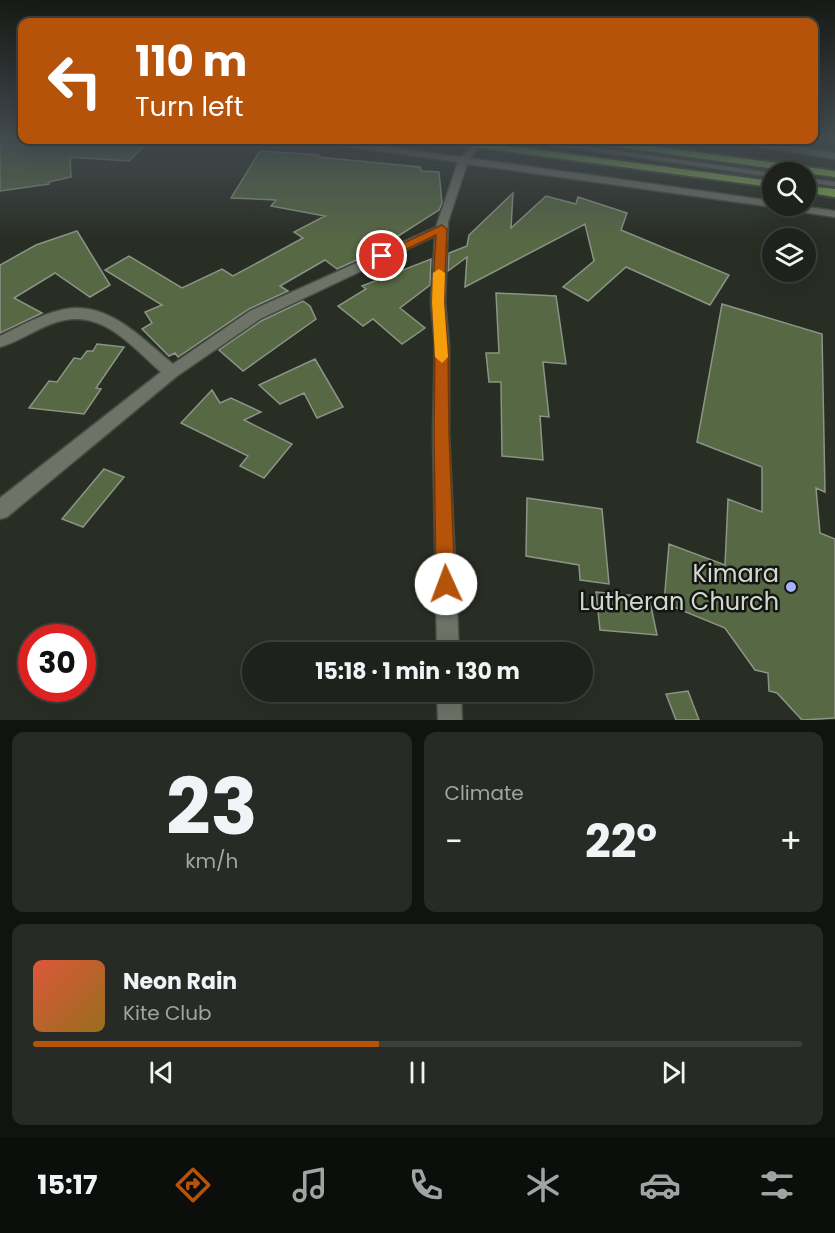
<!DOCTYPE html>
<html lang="en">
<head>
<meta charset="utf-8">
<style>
	:root { --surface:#1f221c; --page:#272a25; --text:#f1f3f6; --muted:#a1a4a3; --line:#3c3f3b; --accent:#b45309 }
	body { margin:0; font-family:Poppins,sans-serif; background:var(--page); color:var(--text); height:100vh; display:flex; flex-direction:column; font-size:22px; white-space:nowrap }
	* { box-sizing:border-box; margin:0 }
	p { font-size:20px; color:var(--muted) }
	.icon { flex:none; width:33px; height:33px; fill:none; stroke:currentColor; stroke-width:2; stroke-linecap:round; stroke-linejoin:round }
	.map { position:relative; height:720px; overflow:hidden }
	.panel { display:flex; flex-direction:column; gap:12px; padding:12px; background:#11130f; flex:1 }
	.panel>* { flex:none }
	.top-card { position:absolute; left:18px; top:18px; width:800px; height:126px; border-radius:12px; box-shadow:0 6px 24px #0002,0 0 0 2px var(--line); background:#b45309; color:#fff; overflow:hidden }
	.tools { position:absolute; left:762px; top:162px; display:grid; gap:12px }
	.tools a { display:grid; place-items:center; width:54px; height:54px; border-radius:50%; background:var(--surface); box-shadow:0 6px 24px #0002,0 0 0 2px var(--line); font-size:30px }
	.speed { position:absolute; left:18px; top:624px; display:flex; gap:12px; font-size:30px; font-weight:700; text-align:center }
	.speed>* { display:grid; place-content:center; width:78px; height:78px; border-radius:50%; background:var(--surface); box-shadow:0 6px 24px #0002,0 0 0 2px var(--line); line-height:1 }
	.speed .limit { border:9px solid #d22; background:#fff; color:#111 }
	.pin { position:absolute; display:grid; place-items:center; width:51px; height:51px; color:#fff; margin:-26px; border:3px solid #fff; border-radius:50%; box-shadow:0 2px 6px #0007 }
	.me { position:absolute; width:66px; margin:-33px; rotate:358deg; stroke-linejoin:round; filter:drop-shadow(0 0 4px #0008) }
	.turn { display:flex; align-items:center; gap:21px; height:126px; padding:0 18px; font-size:27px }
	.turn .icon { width:78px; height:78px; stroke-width:2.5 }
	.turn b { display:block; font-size:42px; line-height:51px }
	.big { font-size:45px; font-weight:700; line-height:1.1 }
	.panel .card { flex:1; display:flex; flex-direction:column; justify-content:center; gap:9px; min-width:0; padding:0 21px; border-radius:12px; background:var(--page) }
	.panel .dial { align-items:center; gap:0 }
	.dial b { font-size:78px; line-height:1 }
	.song { display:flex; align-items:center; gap:18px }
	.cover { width:72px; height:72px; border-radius:9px; background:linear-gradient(135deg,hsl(10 70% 55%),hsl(40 70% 35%)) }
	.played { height:6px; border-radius:3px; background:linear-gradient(90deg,var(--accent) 45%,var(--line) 45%) }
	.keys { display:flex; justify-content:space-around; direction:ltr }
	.heat { display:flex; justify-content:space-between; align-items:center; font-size:33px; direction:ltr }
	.panel .tiles { flex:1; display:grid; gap:12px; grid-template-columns:1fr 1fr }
	.card:last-child { grid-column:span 2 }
	.trip { position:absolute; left:242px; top:642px; width:351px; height:60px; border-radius:30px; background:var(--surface); box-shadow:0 6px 24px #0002,0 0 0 2px var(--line); font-weight:700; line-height:60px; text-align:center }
	.menu { display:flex; height:96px; justify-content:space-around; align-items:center; background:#0c0e0b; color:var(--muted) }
	.menu .icon { width:42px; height:42px }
	.menu .active { color:var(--accent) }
	.menu b { font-size:27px; color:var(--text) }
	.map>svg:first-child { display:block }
	.building { fill:#576845; stroke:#8d9387; stroke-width:1.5 }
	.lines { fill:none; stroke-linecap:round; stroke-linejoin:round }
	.service-casing { stroke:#484c45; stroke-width:4 }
	.minor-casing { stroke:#484c45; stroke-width:3 }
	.trunk-casing { stroke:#484c45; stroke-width:4 }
	.service { fill:#6e7368; fill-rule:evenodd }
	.minor { fill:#6e7368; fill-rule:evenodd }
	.trunk { fill:#88b252; fill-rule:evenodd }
	.route { fill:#b45309; stroke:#753606; stroke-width:1.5 }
	.slow { fill:#f59e0b }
	.poi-dot { fill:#a9b0fc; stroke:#131611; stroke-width:2 }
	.labels { text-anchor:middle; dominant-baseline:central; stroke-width:5; stroke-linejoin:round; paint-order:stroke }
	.near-poi-label { font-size:24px; fill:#d4d7d1; stroke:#131611; text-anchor:end }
</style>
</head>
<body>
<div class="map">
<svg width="835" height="720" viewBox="0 0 835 720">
	<rect width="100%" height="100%" fill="#292e25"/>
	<path class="building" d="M 51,140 L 150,140 L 129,161 L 70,157 L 71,177 L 49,182 L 49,184 L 0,191 L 0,144 L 50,145 Z
		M 260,151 L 319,155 L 317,157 L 420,167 L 421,171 L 439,172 L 442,203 L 439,210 L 370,254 L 337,269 L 325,260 L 280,286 L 288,291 L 249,309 L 178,357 L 175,353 L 169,356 L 142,329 L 152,323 L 145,312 L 162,305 L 105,270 L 129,256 L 182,288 L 222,269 L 233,276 L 303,238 L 294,232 L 325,216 L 271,206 L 276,200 L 231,198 Z
		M 513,193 L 511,228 L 546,196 L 576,204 L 578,197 L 627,213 L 621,230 L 729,275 L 710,305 L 626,267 L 588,301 L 563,287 L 594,261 L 585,224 L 465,287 L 467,257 L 448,271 L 449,253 L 467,246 L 469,235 Z
		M 77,231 L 110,285 L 90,297 L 55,273 L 14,298 L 42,313 L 0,333 L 0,265 L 36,245 Z
		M 431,259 L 430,285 L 400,308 L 425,328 L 402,344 L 373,319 L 363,326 L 338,306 L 366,289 L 362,286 Z
		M 496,293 L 556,296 L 566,364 L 543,362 L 549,417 L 540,416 L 543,460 L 502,456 L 501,382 L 489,382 L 486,353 L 499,353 Z
		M 303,301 L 310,306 L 316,319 L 243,371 L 219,350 L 261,321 Z
		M 722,304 L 822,334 L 825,492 L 816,488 L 820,533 L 835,539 L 835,718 L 802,720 L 777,693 L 769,691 L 768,673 L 755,670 L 725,628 L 664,603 L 669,544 L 725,565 L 728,499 L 762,512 L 762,467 L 697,442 Z
		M 97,344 L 124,347 L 96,388 L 101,389 L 84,414 L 29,408 L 49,381 L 57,382 L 74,358 L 81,359 L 87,351 L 93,351 Z
		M 315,359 L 343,407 L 317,418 L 304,393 L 280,404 L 259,385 Z
		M 212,390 L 220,403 L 231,398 L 261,412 L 244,420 L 292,444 L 264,478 L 240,466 L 248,456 L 181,423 Z
		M 104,469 L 124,477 L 83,527 L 62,519 Z
		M 527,498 L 602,509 L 609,584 L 580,580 L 579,565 L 526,556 Z
		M 596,592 L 649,597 L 657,635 L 600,630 Z
		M 688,691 L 699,720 L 676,720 L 666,694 Z"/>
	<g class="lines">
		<g class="service-casing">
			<path id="service" d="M 496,140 L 542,140 L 772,173 L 772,177 L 540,143 L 537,145 L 499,142 Z
				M 806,178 L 835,182 L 835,186 L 806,182 Z"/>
		</g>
		<g class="minor-casing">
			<path id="minor" d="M 317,140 L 338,140 L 461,157 L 477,141 L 482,144 L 470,158 L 772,201 L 772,206 L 776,206 L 772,207 L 467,164 L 448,222 L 445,302 L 449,345 L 449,433 L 459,652 L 437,652 L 433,433 L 435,345 L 431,302 L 435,236 L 260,319 L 177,376 L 7,517 L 0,519 L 0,498 L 161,372 C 128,343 99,305 51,324 C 33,331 18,342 0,347 L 0,336 C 23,325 48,310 74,308 C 113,306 145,341 173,364 L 250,311 L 436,227 L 458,162 L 322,143 Z
				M 731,140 L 749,140 L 835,153 L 835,159 L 735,143 Z
				M 777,206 L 801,206 L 835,211 L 835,217 L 782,209 Z
				M 437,692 L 461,692 L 462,720 L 438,720 Z"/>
		</g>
		<g class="trunk-casing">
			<path id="trunk" d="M 439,140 L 463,140 L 772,181 L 772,187 L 444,143 Z
				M 583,140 L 607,140 L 835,171 L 835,177 L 588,143 Z
				M 806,186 L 835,189 L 835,197 L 806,192 Z"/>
		</g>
		<use href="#service" class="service"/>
		<use href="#minor" class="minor"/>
		<use href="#trunk" class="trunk"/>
	</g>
	<linearGradient id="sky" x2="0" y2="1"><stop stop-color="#171914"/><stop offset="0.58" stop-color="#434c51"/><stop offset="1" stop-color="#434c51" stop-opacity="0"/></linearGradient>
	<rect width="835" height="240" fill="url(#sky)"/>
	<path class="route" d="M 442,225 L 447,229 L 444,302 L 448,345 L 449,433 L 455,584 L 453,591 L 446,594 L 439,591 L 436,584 L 434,433 L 435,345 L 432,302 L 436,235 L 386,259 L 382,260 L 376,256 Z"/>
	<path class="slow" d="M 439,269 L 445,273 L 444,302 L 448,357 L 442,363 L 435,357 L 432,302 L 433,273 Z"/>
	<circle class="poi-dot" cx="791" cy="587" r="6"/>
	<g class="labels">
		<g class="near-poi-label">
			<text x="779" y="573">Kimara<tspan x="779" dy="28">Lutheran Church</tspan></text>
		</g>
	</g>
</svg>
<div class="tools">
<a><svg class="icon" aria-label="search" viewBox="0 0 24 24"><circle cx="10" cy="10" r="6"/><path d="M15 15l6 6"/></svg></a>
<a><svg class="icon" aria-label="layers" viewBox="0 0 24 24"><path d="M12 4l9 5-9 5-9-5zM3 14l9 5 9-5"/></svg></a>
</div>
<div class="speed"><div class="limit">30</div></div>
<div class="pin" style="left:382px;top:256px;background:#d93025"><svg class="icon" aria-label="arrive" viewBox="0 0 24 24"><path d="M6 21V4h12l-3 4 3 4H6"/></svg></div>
<svg class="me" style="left:446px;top:584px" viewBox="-20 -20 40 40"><circle r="19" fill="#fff"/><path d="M0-13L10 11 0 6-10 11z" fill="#b45309"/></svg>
<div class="trip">15:18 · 1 min · 130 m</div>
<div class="top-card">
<div class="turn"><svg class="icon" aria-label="left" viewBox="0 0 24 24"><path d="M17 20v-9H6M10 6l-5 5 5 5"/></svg><div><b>110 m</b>Turn left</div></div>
</div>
</div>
<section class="panel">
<div class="tiles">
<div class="card dial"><b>23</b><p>km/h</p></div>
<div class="card"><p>Climate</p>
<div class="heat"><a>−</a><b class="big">22°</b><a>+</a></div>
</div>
<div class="card">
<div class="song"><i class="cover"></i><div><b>Neon Rain</b><p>Kite Club</p></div></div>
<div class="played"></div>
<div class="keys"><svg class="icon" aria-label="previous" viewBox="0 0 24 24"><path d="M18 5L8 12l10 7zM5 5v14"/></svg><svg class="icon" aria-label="pause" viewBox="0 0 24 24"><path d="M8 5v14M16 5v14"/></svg><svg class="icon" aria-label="next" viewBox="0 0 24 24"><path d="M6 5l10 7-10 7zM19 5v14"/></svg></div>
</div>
</div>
</section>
<nav class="menu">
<b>15:17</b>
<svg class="icon active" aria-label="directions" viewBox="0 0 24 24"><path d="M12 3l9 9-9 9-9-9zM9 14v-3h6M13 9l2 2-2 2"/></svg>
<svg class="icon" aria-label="music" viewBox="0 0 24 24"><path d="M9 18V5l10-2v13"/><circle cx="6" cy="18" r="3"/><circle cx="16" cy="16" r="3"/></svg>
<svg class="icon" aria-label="phone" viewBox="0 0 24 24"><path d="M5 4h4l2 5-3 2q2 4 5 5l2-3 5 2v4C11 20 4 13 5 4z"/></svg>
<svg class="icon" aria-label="climate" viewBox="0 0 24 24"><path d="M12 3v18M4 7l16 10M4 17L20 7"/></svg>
<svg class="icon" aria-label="car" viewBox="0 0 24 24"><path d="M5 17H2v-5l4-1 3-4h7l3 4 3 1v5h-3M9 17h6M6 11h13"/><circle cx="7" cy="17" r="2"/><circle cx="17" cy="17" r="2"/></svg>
<svg class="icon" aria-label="filters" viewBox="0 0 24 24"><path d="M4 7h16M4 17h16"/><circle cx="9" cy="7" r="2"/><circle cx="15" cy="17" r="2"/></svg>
</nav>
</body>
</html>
